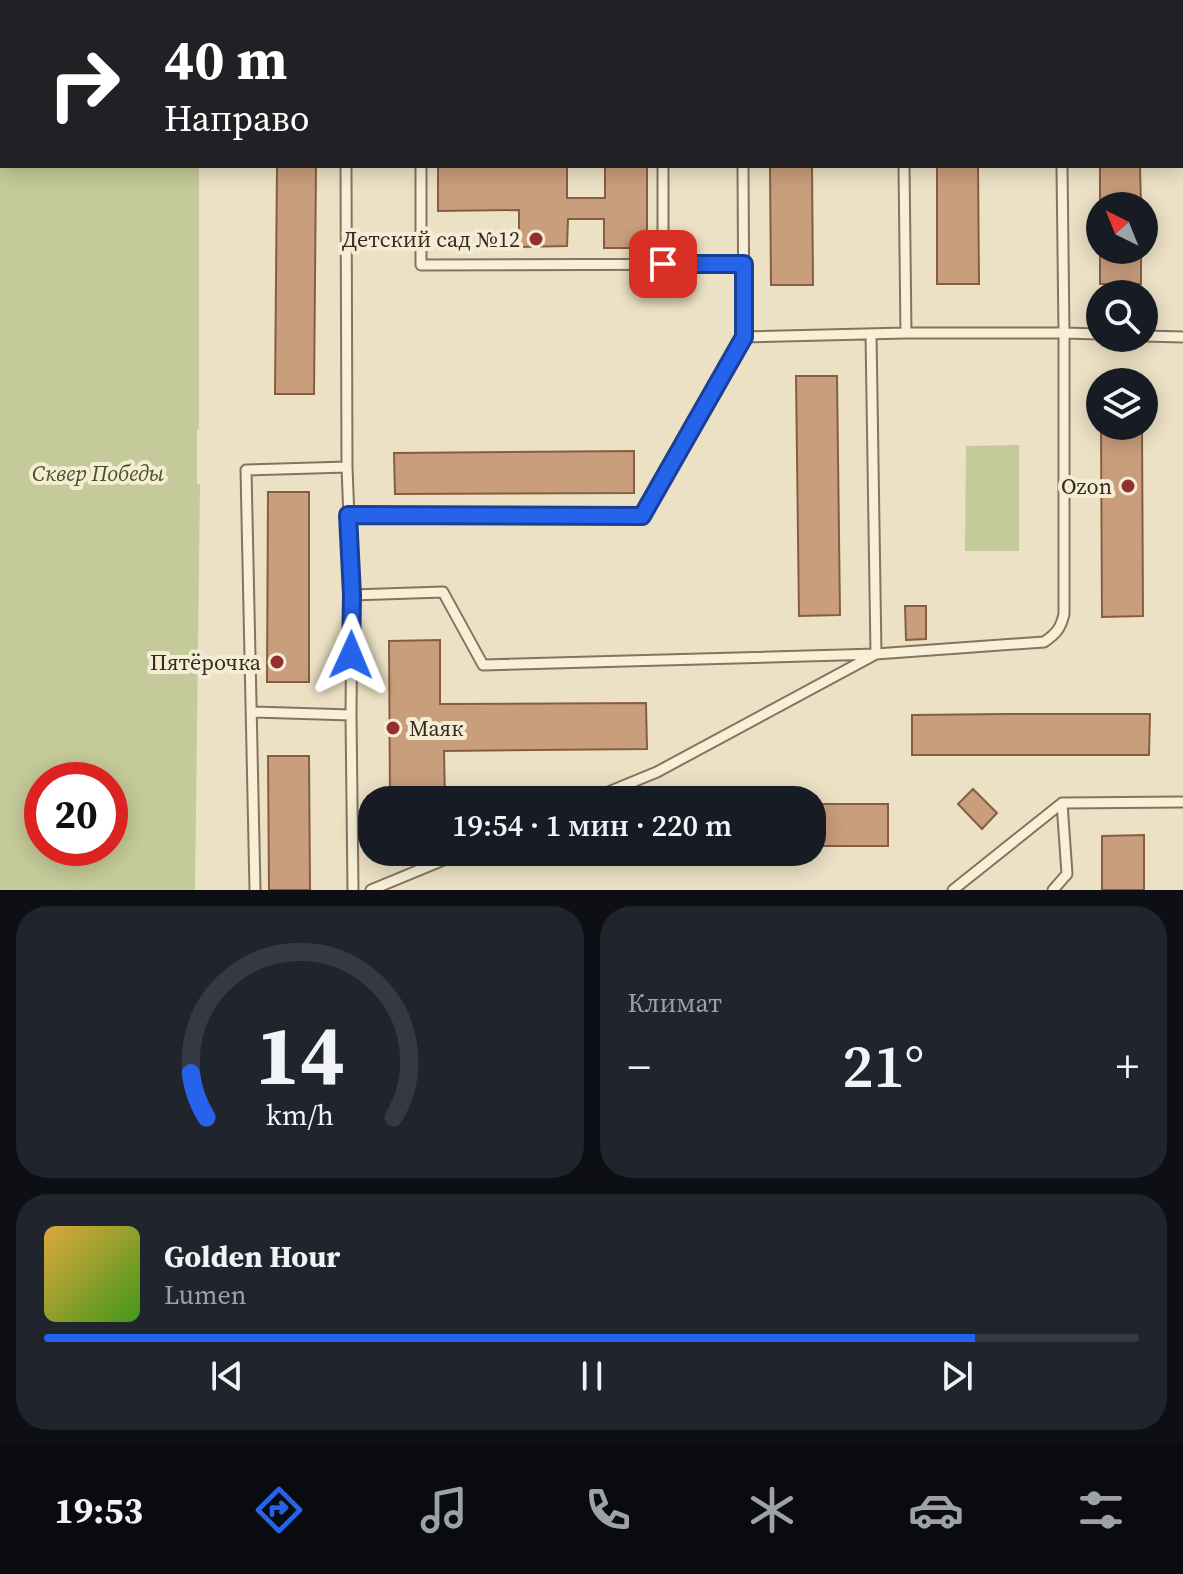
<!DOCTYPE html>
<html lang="ru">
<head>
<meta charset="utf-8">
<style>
	:root { --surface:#171b24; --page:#20242c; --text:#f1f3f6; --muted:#9ea1a6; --line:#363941; --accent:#2563eb }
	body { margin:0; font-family:"Source Serif 4",serif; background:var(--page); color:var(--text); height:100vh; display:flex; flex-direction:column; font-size:30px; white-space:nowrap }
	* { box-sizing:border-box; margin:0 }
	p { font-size:26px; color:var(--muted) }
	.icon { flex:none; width:44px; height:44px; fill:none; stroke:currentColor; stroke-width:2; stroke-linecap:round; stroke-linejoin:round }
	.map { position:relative; height:890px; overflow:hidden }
	.details { display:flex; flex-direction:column; gap:16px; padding:16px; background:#0d0f14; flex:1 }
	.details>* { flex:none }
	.top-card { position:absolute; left:0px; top:0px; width:1184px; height:168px; box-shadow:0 4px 20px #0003; background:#202124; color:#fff; overflow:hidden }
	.needle { width:52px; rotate:317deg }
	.tools { position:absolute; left:1086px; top:192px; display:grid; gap:16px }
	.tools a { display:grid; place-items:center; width:72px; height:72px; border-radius:50%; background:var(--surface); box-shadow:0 4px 20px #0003; font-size:40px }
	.speed { position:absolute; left:24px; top:762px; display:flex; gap:16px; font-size:40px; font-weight:700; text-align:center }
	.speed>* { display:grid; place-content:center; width:104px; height:104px; border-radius:50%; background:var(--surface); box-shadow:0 4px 20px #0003; line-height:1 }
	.speed .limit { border:12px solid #d22; background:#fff; color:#111 }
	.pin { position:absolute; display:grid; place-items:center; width:68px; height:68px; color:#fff; margin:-34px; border-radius:16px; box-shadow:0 4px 12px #0006 }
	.me { position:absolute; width:88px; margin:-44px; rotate:1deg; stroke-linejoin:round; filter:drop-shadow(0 0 6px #0008) }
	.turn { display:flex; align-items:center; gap:28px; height:168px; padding:0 32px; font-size:36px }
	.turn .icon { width:104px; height:104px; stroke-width:2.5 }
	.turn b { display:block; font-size:56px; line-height:68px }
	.big { font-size:60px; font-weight:600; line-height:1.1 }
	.details .tile { flex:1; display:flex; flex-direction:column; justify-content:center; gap:12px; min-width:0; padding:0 28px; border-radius:32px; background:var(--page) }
	.details .dial { align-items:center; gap:0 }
	.dial svg { height:208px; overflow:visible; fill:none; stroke:var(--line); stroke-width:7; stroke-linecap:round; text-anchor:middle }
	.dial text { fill:var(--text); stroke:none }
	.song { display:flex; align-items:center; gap:24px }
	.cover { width:96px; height:96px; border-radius:12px; background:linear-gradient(135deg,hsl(40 70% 55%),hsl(100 70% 35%)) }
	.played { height:8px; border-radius:4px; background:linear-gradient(90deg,var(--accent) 85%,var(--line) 85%) }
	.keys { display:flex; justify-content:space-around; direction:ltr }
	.heat { display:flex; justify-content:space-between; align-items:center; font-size:44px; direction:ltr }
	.details .tiles { flex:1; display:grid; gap:16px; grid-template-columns:1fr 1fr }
	.tile:last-child { grid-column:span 2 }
	.trip { position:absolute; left:358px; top:786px; width:468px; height:80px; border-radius:32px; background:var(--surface); box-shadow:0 4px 20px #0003; font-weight:600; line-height:80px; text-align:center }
	.tabs { display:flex; height:128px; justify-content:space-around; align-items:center; background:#090b0e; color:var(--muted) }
	.tabs .icon { width:56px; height:56px }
	.tabs .on { color:var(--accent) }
	.tabs b { font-size:36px; color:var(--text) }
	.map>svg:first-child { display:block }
	.green { fill:#c4ca99; fill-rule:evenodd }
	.building { fill:#c99e7c; stroke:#855e42; stroke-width:2 }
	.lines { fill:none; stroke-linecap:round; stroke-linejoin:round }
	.lane-casing { stroke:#87735c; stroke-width:13 }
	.street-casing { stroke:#87735c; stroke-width:22 }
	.lane { stroke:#f7efd8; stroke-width:9 }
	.street { stroke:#f7efd8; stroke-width:18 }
	.route-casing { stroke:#184099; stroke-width:20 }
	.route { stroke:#2563eb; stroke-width:14 }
	.poi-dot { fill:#932f2e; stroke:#f4ecd4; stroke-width:3 }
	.labels { text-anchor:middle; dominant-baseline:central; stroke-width:8; stroke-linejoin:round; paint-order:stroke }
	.poi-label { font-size:22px; fill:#372b1f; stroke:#f4ecd4; text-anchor:end }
	.park-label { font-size:22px; font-style:italic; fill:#475326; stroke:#f4ecd4 }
</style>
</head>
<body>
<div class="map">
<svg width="1183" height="890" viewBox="0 0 1183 890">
	<rect width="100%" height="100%" fill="#ece1c5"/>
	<path class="green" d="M 0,44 L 2,44 L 2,166 L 199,166 L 199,430 L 197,429 L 197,484 L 200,484 L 195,890 L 0,890 ZM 110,780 L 110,848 L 42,848 L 42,780 Z
		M 1019,445 L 1019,551 L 965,551 L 966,446 Z"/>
	<path class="building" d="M 277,166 L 316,166 L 314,394 L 275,394 Z
		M 438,166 L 567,166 L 567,198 L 605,198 L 605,166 L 647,166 L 647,248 L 604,248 L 604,219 L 568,219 L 567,246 L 519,247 L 519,210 L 438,211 Z
		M 770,166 L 812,166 L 813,285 L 771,285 Z
		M 937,166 L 978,166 L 979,284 L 937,284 Z
		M 1100,166 L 1140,166 L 1141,206 L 1100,206 Z
		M 1100,250 L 1141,250 L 1141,284 L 1100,284 Z
		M 796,376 L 837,376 L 840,615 L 799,616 Z
		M 1101,426 L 1142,426 L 1143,616 L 1102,617 Z
		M 634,451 L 634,493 L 395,494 L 394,453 Z
		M 268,492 L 309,492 L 309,682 L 267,682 Z
		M 905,606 L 926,606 L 926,639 L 906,640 Z
		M 440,640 L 440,704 L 646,703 L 647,749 L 444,751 L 445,800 L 390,800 L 389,641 Z
		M 1004,714 L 1150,714 L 1149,755 L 912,755 L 912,715 Z
		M 268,756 L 309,756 L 310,890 L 269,890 Z
		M 973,789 L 997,813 L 982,829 L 958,804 Z
		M 812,804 L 888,804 L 888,846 L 812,846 Z
		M 1144,835 L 1144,890 L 1102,890 L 1102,836 Z"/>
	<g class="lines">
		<g class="lane-casing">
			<path id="lane" d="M 346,166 L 347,467 L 352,595 L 351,715 L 353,890
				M 421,166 L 421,265 L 744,264
				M 663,166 L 663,264
				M 743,166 L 744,337
				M 904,166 L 906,333
				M 1144,336 L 1183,337
				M 348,515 L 642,516 L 744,337 L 906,333 L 1064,333 L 1062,166
				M 352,595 L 443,592 L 483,665 L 876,654 L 871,334
				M 253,712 L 351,715
				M 589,800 L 657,772 L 876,654 L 1044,642 C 1056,634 1061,628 1064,614 L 1064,333 L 1100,334
				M 255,890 L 246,470 L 347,467
				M 371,890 L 463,852
				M 953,890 L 1062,803 L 1183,802
				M 1053,890 L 1067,874 L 1062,803"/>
		</g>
		<g class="street-casing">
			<path id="street" d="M 274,2 L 274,0
				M 0,9 L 2,9
				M 1182,12 L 1183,12"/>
		</g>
		<use href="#lane" class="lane"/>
		<use href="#street" class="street"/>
	</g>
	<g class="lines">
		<g class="route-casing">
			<path id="route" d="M 351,655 L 352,595 L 348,515 L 642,516 L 744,337 L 744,264 L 663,264"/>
		</g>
		<use href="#route" class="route"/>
	</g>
	<g class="poi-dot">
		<circle cx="536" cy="239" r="8"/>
		<circle cx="1128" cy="486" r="8"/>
		<circle cx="277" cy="662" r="8"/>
		<circle cx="393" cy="728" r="8"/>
	</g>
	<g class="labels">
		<g class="poi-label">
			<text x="520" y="239">Детский сад №12</text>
			<text x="1112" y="486">Ozon</text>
			<text x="261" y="662">Пятёрочка</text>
			<text x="409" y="728" text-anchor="start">Маяк</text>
		</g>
		<g class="park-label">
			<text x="98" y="473">Сквер Победы</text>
		</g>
	</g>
</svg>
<div class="tools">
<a><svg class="needle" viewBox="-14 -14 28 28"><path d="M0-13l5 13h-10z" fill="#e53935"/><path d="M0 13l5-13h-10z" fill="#9ea1a6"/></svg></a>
<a><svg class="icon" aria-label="search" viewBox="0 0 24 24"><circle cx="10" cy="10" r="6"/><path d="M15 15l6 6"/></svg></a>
<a><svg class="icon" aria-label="layers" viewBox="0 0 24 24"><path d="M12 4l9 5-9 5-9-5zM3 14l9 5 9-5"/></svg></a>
</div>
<div class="speed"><div class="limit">20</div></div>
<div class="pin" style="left:663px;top:264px;background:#d93025"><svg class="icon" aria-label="arrive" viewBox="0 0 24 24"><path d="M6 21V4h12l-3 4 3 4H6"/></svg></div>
<svg class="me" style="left:351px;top:655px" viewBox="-20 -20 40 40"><path d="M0-17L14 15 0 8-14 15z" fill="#2563eb" stroke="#fff" stroke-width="4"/></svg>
<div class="trip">19:54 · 1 мин · 220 m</div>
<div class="top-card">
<div class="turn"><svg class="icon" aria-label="right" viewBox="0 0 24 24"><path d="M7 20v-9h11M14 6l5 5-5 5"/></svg><div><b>40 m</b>Направо</div></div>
</div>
</div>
<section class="details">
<div class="tiles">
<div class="tile dial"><svg viewBox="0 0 100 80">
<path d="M14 69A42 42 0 1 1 86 69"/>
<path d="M14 69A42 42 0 0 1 8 52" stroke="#2563eb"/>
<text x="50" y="56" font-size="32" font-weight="700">14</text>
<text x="50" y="72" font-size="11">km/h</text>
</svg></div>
<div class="tile"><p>Климат</p>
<div class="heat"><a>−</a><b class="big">21°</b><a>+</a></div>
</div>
<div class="tile">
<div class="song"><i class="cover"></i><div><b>Golden Hour</b><p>Lumen</p></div></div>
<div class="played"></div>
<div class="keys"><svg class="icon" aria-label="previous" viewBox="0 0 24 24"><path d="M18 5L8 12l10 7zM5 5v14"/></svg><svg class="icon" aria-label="pause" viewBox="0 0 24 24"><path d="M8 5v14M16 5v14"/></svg><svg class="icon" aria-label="next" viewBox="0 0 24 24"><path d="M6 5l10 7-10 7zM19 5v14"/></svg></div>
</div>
</div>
</section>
<nav class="tabs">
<b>19:53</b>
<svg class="icon on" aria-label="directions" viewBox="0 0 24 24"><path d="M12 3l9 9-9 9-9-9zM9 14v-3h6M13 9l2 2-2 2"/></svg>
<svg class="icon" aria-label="music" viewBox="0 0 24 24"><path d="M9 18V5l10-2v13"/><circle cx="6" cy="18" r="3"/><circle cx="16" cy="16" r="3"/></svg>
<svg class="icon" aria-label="phone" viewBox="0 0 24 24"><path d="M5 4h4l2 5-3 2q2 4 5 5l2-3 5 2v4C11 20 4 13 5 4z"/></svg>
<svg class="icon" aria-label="climate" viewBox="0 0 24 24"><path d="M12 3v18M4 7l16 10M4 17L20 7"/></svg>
<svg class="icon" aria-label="car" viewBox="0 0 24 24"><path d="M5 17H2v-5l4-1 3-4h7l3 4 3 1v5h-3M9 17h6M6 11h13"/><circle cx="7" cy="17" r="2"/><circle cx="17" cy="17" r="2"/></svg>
<svg class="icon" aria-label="filters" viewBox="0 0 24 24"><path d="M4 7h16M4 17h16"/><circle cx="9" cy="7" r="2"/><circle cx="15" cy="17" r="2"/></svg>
</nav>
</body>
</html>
